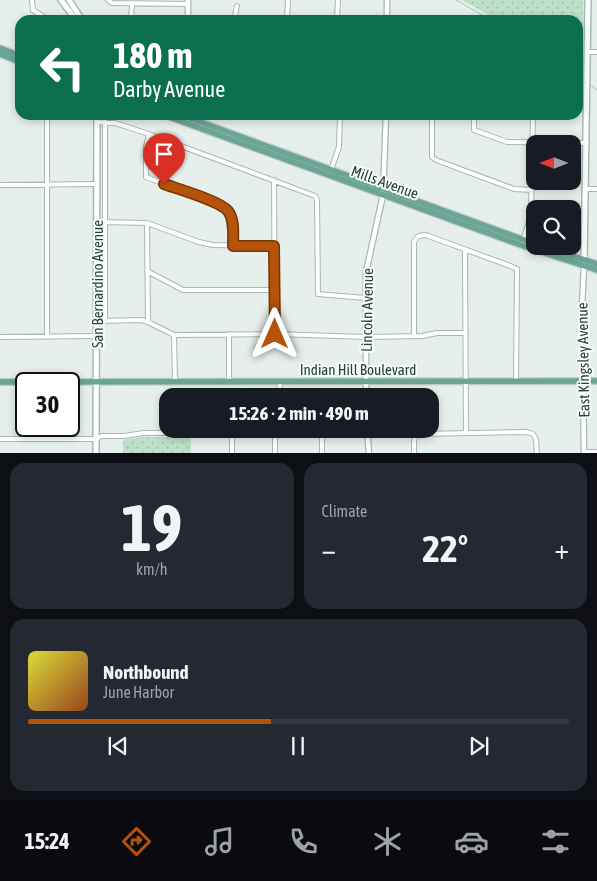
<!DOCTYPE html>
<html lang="en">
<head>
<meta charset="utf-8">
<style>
	:root { --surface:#171b24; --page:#242831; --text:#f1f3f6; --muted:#9ea1a6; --line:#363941; --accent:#b45309 }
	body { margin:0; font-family:"Asap Condensed",sans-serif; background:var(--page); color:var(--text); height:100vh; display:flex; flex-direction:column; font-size:19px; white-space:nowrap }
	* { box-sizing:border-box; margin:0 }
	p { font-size:16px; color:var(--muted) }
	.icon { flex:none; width:28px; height:28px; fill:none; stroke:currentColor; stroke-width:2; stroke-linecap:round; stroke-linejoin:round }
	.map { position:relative; height:453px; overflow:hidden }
	.details { display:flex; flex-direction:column; gap:10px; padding:10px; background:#0d0f14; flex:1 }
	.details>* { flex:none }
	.top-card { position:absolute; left:15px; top:15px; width:568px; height:105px; border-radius:15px; box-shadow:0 2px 8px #0003; background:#0b6e4f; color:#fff; overflow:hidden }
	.needle { width:32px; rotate:270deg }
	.controls { position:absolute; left:526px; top:135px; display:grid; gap:10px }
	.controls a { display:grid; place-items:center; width:55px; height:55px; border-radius:10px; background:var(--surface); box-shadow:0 2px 8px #0003; font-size:25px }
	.speed { position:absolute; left:15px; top:372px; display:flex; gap:10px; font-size:25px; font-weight:700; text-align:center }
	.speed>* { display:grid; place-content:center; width:65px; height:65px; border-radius:50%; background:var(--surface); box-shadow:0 2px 8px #0003; line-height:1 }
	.speed .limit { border:2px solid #111; border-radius:8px; background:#fff; color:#111 }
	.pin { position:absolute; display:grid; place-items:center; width:42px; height:42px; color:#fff; margin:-51px -21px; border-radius:50% 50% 50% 0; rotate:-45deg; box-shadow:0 0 5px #0007 }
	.pin .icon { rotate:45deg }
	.me { position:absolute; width:55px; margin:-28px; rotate:0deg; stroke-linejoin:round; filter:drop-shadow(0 0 4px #0008) }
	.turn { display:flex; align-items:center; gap:18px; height:105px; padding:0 15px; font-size:22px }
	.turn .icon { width:65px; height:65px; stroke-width:2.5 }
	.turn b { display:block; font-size:35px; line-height:42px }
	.big { font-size:38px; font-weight:700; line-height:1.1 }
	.details .card { flex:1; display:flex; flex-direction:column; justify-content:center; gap:8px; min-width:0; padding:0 18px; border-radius:15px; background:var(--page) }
	.details .dial { align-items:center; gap:0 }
	.dial b { font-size:65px; line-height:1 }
	.song { display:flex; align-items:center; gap:15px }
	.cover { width:60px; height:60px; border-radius:8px; background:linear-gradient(135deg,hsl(60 70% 55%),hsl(20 70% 35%)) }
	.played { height:5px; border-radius:2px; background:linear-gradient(90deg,var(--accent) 45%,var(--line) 45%) }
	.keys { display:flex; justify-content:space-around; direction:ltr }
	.heat { display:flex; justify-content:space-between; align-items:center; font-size:28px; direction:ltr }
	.details .tiles { flex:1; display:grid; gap:10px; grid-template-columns:1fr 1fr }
	.card:last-child { grid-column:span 2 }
	.trip { position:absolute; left:159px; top:388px; width:280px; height:50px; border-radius:15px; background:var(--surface); box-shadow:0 2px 8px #0003; font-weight:700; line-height:50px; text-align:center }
	.menu { display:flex; height:80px; justify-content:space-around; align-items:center; background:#090b0e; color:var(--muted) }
	.menu .icon { width:35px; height:35px }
	.menu .current { color:var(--accent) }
	.menu b { font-size:22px; color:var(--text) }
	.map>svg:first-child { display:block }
	.park { fill:url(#park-dots) }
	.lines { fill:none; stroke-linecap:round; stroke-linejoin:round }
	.stream { stroke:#8ec9d4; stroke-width:1 }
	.minor-casing { stroke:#a8b8b2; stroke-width:6 }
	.tertiary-casing { stroke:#a8b8b2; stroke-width:7 }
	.secondary-casing { stroke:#a4bbb3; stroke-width:8 }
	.primary-casing { stroke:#c2cac8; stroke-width:8 }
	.minor { stroke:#fff; stroke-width:4 }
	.tertiary { stroke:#fff; stroke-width:4.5 }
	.secondary { stroke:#fff; stroke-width:5 }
	.primary { stroke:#6aa596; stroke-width:5.5 }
	.route-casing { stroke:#753606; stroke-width:12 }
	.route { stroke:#b45309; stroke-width:9 }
	.labels { text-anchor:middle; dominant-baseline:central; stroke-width:4; stroke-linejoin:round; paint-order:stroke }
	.street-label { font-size:15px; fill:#24423a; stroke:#f7fbf9 }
</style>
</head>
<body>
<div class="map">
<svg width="597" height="454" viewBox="0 0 597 454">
	<defs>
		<pattern id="park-dots" width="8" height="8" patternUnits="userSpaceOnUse" patternTransform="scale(1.25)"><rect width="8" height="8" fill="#bfe0c8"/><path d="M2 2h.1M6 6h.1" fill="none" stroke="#a4c1ad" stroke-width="1.8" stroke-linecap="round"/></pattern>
	</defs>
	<rect width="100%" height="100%" fill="#e6efeb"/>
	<path class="park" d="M 462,0 L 583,0 L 583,80 L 578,75 L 578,20 L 497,20 Z
		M 142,437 L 191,437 L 191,453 L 123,453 L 123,440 Z"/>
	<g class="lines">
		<path class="stream" d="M 456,0 L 491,20
			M 578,77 L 585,82
			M 589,84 L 597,90"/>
		<g class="minor-casing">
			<path id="minor" d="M 32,0 L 33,10 L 44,17
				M 108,0 L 112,3 L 188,4
				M 131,20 L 132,4
				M 234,20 L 237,6
				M 287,20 L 288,0
				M 337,20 L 338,0
				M 588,52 L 597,52
				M 47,115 L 47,337
				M 432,115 L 432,157 L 436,160 L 514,189 L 532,190
				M 474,115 L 474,130 L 507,142 L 587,143
				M 97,122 L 115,123 L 149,134 L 315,196 L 317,200 L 318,294 L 365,298
				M 149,134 L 146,147 L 146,177 L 219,204 C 236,217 233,226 233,246
				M 331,170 L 339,147 L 340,115
				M 274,180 L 275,334
				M 0,185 L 97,184
				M 586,189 L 597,189
				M 104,222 L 147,223 L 199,242 L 213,245 L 274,246
				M 147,223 L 148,322
				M 523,241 L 531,215 L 533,115
				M 465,250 L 466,433
				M 147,271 L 183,290 L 274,290
				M 105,320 L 105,122
				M 97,321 L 141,320 L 148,322 L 174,335 L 275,334 L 366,337 L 422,336 L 437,333 L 466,333
				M 229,334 L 229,382
				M 174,335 L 175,382
				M 414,336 L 414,242 C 417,236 419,235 426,235 L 513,267 L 517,269 L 516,381
				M 0,337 L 97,336
				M 279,396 L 280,382
				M 232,432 L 232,454
				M 0,439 L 96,439 L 102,436 L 124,436 L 144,433 L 315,431 L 322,433 L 322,454
				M 584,452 L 597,452
				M 275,454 L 275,429
				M 414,454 L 414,441 L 416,436 L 420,434 L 527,432 L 533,434 L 536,439 L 537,454"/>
		</g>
		<g class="tertiary-casing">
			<path id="tertiary" d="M 188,20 L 188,0
				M 387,20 L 387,0
				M 584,266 L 582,306 L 584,454
				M 366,396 L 366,272 L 383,195 L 386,115
				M 367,429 L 369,454"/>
		</g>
		<g class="secondary-casing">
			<path id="secondary" d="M 61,0 L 76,20
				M 69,0 L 82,20
				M 584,262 L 588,0
				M 96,454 L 97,115"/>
		</g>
		<g class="primary-casing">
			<path id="primary" d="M 0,48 L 20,56
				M 0,54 L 20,62
				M 164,115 L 521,245 L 597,270
				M 181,115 L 535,244
				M 542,246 L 597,264
				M 0,382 L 597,381"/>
		</g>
		<use href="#minor" class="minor"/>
		<use href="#tertiary" class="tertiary"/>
		<use href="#secondary" class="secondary"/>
		<use href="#primary" class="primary"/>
	</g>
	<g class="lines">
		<g class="route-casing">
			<path id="route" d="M 164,184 C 178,189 220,201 228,211 C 235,220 233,236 233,246 L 274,246 L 275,334"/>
		</g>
		<use href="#route" class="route"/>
	</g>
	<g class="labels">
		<g class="street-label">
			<text transform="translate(385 182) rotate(20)">Mills Avenue</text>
			<text transform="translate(97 284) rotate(-90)">San Bernardino Avenue</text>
			<text transform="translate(367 310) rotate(-89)">Lincoln Avenue</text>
			<text transform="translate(583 360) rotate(-91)">East Kingsley Avenue</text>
			<text x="358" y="369">Indian Hill Boulevard</text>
		</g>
	</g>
</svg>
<div class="controls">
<a><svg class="needle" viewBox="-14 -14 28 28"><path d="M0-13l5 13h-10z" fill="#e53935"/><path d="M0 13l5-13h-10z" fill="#9ea1a6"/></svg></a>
<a><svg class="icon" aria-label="search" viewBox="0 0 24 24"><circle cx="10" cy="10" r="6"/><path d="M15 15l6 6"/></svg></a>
</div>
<div class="speed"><div class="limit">30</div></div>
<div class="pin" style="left:164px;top:184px;background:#d93025"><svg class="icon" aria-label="arrive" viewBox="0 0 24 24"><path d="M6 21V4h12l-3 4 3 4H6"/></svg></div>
<svg class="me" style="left:275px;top:334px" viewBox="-20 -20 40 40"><path d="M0-17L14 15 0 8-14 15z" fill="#b45309" stroke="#fff" stroke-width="4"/></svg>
<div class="trip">15:26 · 2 min · 490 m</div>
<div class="top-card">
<div class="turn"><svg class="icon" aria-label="left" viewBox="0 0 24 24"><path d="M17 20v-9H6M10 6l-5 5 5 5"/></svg><div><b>180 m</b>Darby Avenue</div></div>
</div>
</div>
<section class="details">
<div class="tiles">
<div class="card dial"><b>19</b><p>km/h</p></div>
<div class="card"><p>Climate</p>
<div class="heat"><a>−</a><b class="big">22°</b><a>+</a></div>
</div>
<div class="card">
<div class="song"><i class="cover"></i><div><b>Northbound</b><p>June Harbor</p></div></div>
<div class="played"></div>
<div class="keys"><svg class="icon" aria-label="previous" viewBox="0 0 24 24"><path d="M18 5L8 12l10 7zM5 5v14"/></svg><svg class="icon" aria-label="pause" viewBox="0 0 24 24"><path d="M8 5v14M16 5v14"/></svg><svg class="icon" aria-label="next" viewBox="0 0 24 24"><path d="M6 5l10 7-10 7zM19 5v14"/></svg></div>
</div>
</div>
</section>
<nav class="menu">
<b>15:24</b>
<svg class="icon current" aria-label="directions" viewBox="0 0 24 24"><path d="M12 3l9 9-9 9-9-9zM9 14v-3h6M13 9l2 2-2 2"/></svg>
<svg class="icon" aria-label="music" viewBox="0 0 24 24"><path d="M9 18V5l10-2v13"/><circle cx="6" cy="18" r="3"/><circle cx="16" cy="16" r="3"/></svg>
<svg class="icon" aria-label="phone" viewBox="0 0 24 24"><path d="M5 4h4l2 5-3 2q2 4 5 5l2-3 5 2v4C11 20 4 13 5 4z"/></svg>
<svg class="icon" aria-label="climate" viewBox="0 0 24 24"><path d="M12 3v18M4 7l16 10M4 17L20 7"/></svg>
<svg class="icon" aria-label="car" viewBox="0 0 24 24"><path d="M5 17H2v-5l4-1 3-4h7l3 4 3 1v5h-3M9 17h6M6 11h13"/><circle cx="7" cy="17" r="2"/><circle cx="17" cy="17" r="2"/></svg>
<svg class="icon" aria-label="filters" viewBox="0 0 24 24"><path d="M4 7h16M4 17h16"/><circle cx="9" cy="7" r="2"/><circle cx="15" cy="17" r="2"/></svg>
</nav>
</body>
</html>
